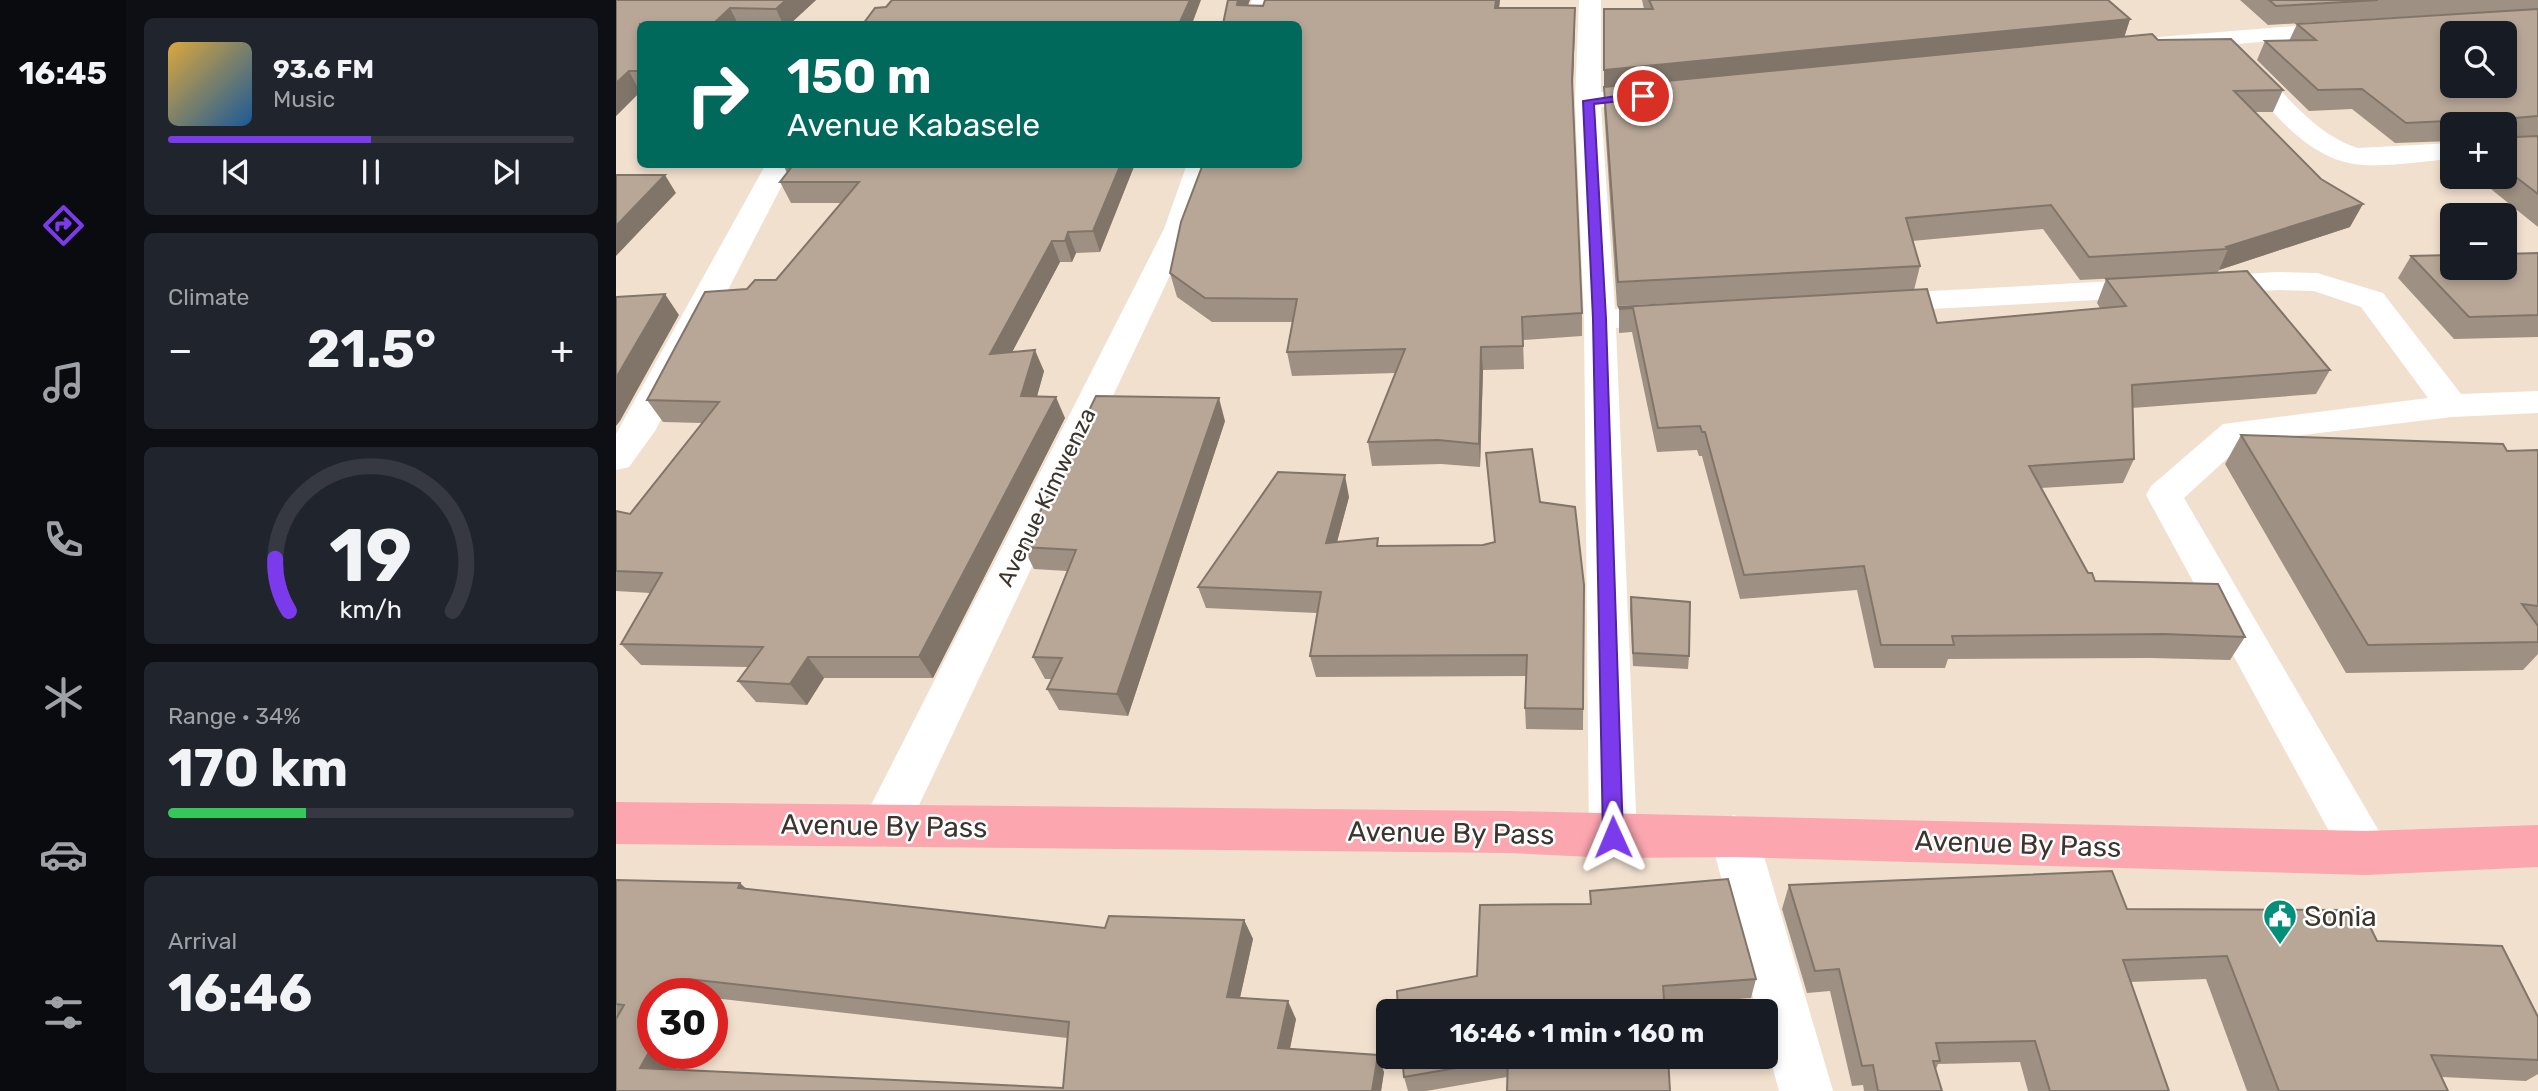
<!DOCTYPE html>
<html lang="en">
<head>
<meta charset="utf-8">
<style>
	:root { --surface:#171b24; --page:#20242c; --text:#f1f3f6; --muted:#9ea1a6; --line:#363941; --accent:#7c3aed }
	body { margin:0; font-family:Rubik,sans-serif; background:var(--page); color:var(--text); height:100vh; display:flex; flex-direction:column; font-size:26px; white-space:nowrap }
	* { box-sizing:border-box; margin:0 }
	p { font-size:23px; color:var(--muted) }
	.icon { flex:none; width:38px; height:38px; fill:none; stroke:currentColor; stroke-width:2; stroke-linecap:round; stroke-linejoin:round }
	.map { position:relative; flex:1; overflow:hidden }
	.panel { display:flex; flex-direction:column; gap:18px; padding:18px; background:#0d0f14; width:490px }
	.panel>* { flex:none }
	.top-card { position:absolute; left:21px; top:21px; width:665px; height:147px; border-radius:10px; box-shadow:0 4px 10px #0003; background:#00695c; color:#fff; overflow:hidden }
	.fabs { position:absolute; left:1824px; top:21px; display:grid; gap:14px }
	.fabs a { display:grid; place-items:center; width:77px; height:77px; border-radius:10px; background:var(--surface); box-shadow:0 4px 10px #0003; font-size:35px }
	.speed { position:absolute; left:21px; top:978px; display:flex; gap:14px; font-size:35px; font-weight:700; text-align:center }
	.speed>* { display:grid; place-content:center; width:91px; height:91px; border-radius:50%; background:var(--surface); box-shadow:0 4px 10px #0003; line-height:1 }
	.speed .limit { border:10px solid #d22; background:#fff; color:#111 }
	.pin { position:absolute; display:grid; place-items:center; width:60px; height:60px; color:#fff; margin:-30px; border:4px solid #fff; border-radius:50%; box-shadow:0 2px 7px #0007 }
	.me { position:absolute; width:77px; margin:-38px; rotate:359deg; stroke-linejoin:round; filter:drop-shadow(0 0 5px #0008) }
	.turn { display:flex; align-items:center; gap:24px; height:147px; padding:0 35px; font-size:32px }
	.turn .icon { width:91px; height:91px; stroke-width:2.5 }
	.turn b { display:block; font-size:49px; line-height:60px }
	.big { font-size:52px; font-weight:700; line-height:1.1 }
	.panel .tile { flex:1; display:flex; flex-direction:column; justify-content:center; gap:10px; min-width:0; padding:0 24px; border-radius:10px; background:var(--page) }
	.panel .dial { align-items:center; gap:0 }
	.dial svg { height:182px; overflow:visible; fill:none; stroke:var(--line); stroke-width:7; stroke-linecap:round; text-anchor:middle }
	.dial text { fill:var(--text); stroke:none }
	.song { display:flex; align-items:center; gap:21px }
	.cover { width:84px; height:84px; border-radius:10px; background:linear-gradient(135deg,hsl(40 70% 55%),hsl(210 70% 35%)) }
	.played { height:7px; border-radius:4px; background:linear-gradient(90deg,var(--accent) 50%,var(--line) 50%) }
	.keys { display:flex; justify-content:space-around; direction:ltr }
	.heat { display:flex; justify-content:space-between; align-items:center; font-size:38px; direction:ltr }
	.charge { height:10px; border-radius:5px; background:linear-gradient(90deg,#34c759 34%,var(--line) 0) }
	.trip { position:absolute; left:760px; top:999px; width:402px; height:70px; border-radius:10px; background:var(--surface); box-shadow:0 4px 10px #0003; font-weight:700; line-height:70px; text-align:center }
	main { display:flex; flex:1; min-height:0 }
	.menu { display:flex; flex-direction:column; width:126px; justify-content:space-around; align-items:center; background:#090b0e; color:var(--muted) }
	.menu .icon { width:49px; height:49px }
	.menu .active { color:var(--accent) }
	.menu b { font-size:32px; color:var(--text) }
	.map>svg:first-child { display:block }
	.lines { fill:none; stroke-linecap:round; stroke-linejoin:round }
	.minor { fill:#fff; fill-rule:evenodd }
	.highway { fill:#fca6b0; fill-rule:evenodd }
	.wall { fill:#9e9082; fill-rule:evenodd }
	.shaded-wall { fill:#81756a }
	.building { fill:#b8a797; stroke:#81756a; stroke-width:2; fill-rule:evenodd }
	.route { fill:#7c3aed; stroke:#51269a; stroke-width:2 }
	.labels { text-anchor:middle; dominant-baseline:central; stroke-width:5; stroke-linejoin:round; paint-order:stroke }
	.street-label { font-size:23px; fill:#3c352e; stroke:#fff }
	.near-street-label { font-size:28px; fill:#3c352e; stroke:#fff }
	.near-poi-label { font-size:28px; fill:#3c352e; stroke:#fff; text-anchor:start }
</style>
</head>
<body>
<main>
<nav class="menu">
<b>16:45</b>
<svg class="icon active" aria-label="directions" viewBox="0 0 24 24"><path d="M12 3l9 9-9 9-9-9zM9 14v-3h6M13 9l2 2-2 2"/></svg>
<svg class="icon" aria-label="music" viewBox="0 0 24 24"><path d="M9 18V5l10-2v13"/><circle cx="6" cy="18" r="3"/><circle cx="16" cy="16" r="3"/></svg>
<svg class="icon" aria-label="phone" viewBox="0 0 24 24"><path d="M5 4h4l2 5-3 2q2 4 5 5l2-3 5 2v4C11 20 4 13 5 4z"/></svg>
<svg class="icon" aria-label="climate" viewBox="0 0 24 24"><path d="M12 3v18M4 7l16 10M4 17L20 7"/></svg>
<svg class="icon" aria-label="car" viewBox="0 0 24 24"><path d="M5 17H2v-5l4-1 3-4h7l3 4 3 1v5h-3M9 17h6M6 11h13"/><circle cx="7" cy="17" r="2"/><circle cx="17" cy="17" r="2"/></svg>
<svg class="icon" aria-label="filters" viewBox="0 0 24 24"><path d="M4 7h16M4 17h16"/><circle cx="9" cy="7" r="2"/><circle cx="15" cy="17" r="2"/></svg>
</nav>
<section class="panel">
<div class="tile">
<div class="song"><i class="cover"></i><div><b>93.6 FM</b><p>Music</p></div></div>
<div class="played"></div>
<div class="keys"><svg class="icon" aria-label="previous" viewBox="0 0 24 24"><path d="M18 5L8 12l10 7zM5 5v14"/></svg><svg class="icon" aria-label="pause" viewBox="0 0 24 24"><path d="M8 5v14M16 5v14"/></svg><svg class="icon" aria-label="next" viewBox="0 0 24 24"><path d="M6 5l10 7-10 7zM19 5v14"/></svg></div>
</div>
<div class="tile"><p>Climate</p>
<div class="heat"><a>−</a><b class="big">21.5°</b><a>+</a></div>
</div>
<div class="tile dial"><svg viewBox="0 0 100 80">
<path d="M14 69A42 42 0 1 1 86 69"/>
<path d="M14 69A42 42 0 0 1 8 46" stroke="#7c3aed"/>
<text x="50" y="56" font-size="32" font-weight="700">19</text>
<text x="50" y="72" font-size="11">km/h</text>
</svg></div>
<div class="tile"><p>Range · 34%</p><b class="big">170 km</b><div class="charge"></div></div>
<div class="tile"><p>Arrival</p><b class="big">16:46</b></div>
</section>
<div class="map">
<svg width="1922" height="1091" viewBox="0 0 1922 1091">
	<rect width="100%" height="100%" fill="#f2e0cf"/>
	<g class="lines">
		<path class="minor" d="M 636,0 L 658,0 L 649,24 L 627,24 Z
			M 963,0 L 985,0 L 985,92 L 1041,87 L 1050,89 L 1053,94 L 1050,99 L 1041,101 L 985,107 L 999,309 L 1054,306 L 1065,308 L 1070,315 L 1065,322 L 1000,328 L 1021,837 L 1014,852 L 997,858 L 980,852 L 973,837 L 968,319 L 959,101 Z
			M 1728,22 L 1736,24 L 1739,29 L 1736,34 L 1530,52 L 1522,50 L 1518,45 L 1522,40 L 1530,38 Z
			M 1626,55 L 1634,57 C 1665,89 1697,134 1742,148 L 1836,143 L 1836,159 C 1805,161 1768,168 1738,164 C 1686,156 1650,103 1618,67 L 1614,62 L 1618,57 Z
			M 150,164 L 177,164 L 39,431 L 13,467 L 0,470 L 0,434 Z
			M 571,164 L 598,164 L 576,229 L 286,841 L 269,847 L 252,841 L 246,826 L 252,811 L 548,229 Z
			M 1662,272 L 1701,273 L 1767,293 L 1845,394 L 1922,391 L 1922,413 L 1836,417 L 1629,442 L 1568,498 L 1767,838 L 1774,853 L 1767,868 L 1750,875 L 1733,868 L 1530,495 L 1535,486 L 1607,424 L 1812,398 L 1745,307 L 1698,291 L 1662,290 L 1261,312 L 1250,310 L 1245,303 L 1250,296 L 1261,294 Z
			M 1118,815 L 1135,821 L 1142,836 L 1217,1091 L 1163,1091 L 1150,1043 L 1150,1012 L 1141,1012 L 1094,836 L 1101,821 Z"/>
		<path class="highway" d="M 0,802 L 893,811 L 1750,831 L 1922,825 L 1922,867 L 1750,875 L 1118,857 L 997,858 L 893,853 L 0,844 Z"/>
	</g>
	<path class="wall" d="M 0,0 L 200,0 L 174,24 L 24,24 L 24,92 L 0,116 Z
		M 884,0 L 883,8 L 959,8 L 957,91 L 966,313 L 966,336 L 907,340 L 908,369 L 867,370 L 864,467 L 825,464 L 756,466 L 752,442 L 780,373 L 676,376 L 671,352 L 676,322 L 596,322 L 561,297 L 554,273 L 682,164 L 632,5 Z
		M 1026,0 L 1492,0 L 1514,19 L 1508,37 L 1542,40 L 1667,90 L 1657,112 L 1639,112 L 1734,227 L 1603,270 L 1601,273 L 1464,280 L 1427,229 L 1296,241 L 1304,266 L 1298,290 L 1001,306 L 988,109 L 988,9 L 1028,9 Z
		M 1624,0 L 1922,0 L 1922,227 L 1860,177 L 1888,177 L 1888,124 L 1836,124 L 1836,141 L 1779,143 L 1736,109 L 1693,111 L 1641,60 L 1649,41 L 1673,41 L 1681,24 L 1835,14 L 1652,25 Z
		M 167,164 L 519,164 L 484,252 L 460,253 L 456,262 L 444,262 L 396,352 L 428,371 L 421,396 L 449,418 L 317,678 L 208,678 L 191,705 L 140,702 L 122,681 L 132,667 L 25,665 L 5,644 L 34,593 L 0,591 L 0,511 L 14,514 L 86,423 L 47,422 L 31,400 L 131,289 L 160,280 L 226,203 L 175,203 L 164,182 L 171,173 Z
		M 1922,253 L 1922,337 L 1838,339 L 1782,278 L 1795,256 Z
		M 1490,279 L 1714,370 L 1700,394 L 1516,408 L 1518,459 L 1507,483 L 1425,488 L 1472,573 L 1479,581 L 1629,637 L 1614,660 L 1535,658 L 1332,659 L 1329,668 L 1258,668 L 1241,590 L 1124,599 L 1086,456 L 1083,456 L 1081,450 L 1041,452 L 1016,332 L 1003,333 L 1003,307 L 1321,323 L 1484,308 L 1481,303 Z
		M 609,421 L 512,716 L 443,710 L 431,689 L 436,679 L 429,679 L 417,657 L 451,571 L 418,569 L 407,547 Z
		M 1625,435 L 1891,451 L 1922,450 L 1922,654 L 1907,670 L 1730,673 L 1609,464 Z
		M 733,497 L 721,542 L 763,546 L 867,545 L 878,542 L 924,502 L 968,585 L 967,730 L 910,729 L 909,708 L 910,676 L 700,677 L 694,656 L 701,613 L 590,608 L 582,587 Z
		M 1015,597 L 1073,656 L 1072,669 L 1017,666 L 1014,610 Z
		M 0,880 L 131,889 L 489,928 L 628,920 L 637,939 L 624,998 L 680,1019 L 674,1049 L 768,1072 L 765,1091 L 0,1091 ZM 37,994 L 96,994 L 96,999 L 97,998 L 451,1038 L 447,1088 L 59,1070 L 68,1054 L 37,1054 Z
		M 1173,885 L 1511,909 L 1761,941 L 1922,1017 L 1922,1074 L 1910,1081 L 1826,1077 L 1832,1091 L 1631,1091 L 1590,979 L 1514,982 L 1553,1091 L 1412,1091 L 1404,1062 L 1322,1064 L 1320,1069 L 1326,1091 L 1248,1091 L 1247,1085 L 1236,1086 L 1214,991 L 1191,993 L 1166,909 Z
		M 974,891 L 1140,979 L 1135,998 L 1048,1005 L 861,976 L 974,904 Z
		M 786,1057 L 1052,1057 L 891,1077 L 810,1091 L 792,1091 L 788,1077 Z"/>
	<path class="shaded-wall" d="M 170,0 L 200,0 L 174,24 L 167,24 L 160,9 Z
		M 574,0 L 585,0 L 576,24 L 563,24 Z
		M 622,0 L 634,0 L 625,24 L 621,5 Z
		M 880,0 L 884,0 L 880,28 L 879,8 Z
		M 114,8 L 122,24 L 97,24 Z
		M 959,8 L 959,28 L 956,101 L 956,80 Z
		M 1514,19 L 1508,38 L 988,89 L 988,70 Z
		M 13,71 L 24,92 L 0,116 L 0,83 Z
		M 505,164 L 519,164 L 484,252 L 477,231 Z
		M 49,175 L 60,193 L 0,256 L 0,226 Z
		M 1747,204 L 1734,227 L 1603,270 L 1612,249 L 1610,247 Z
		M 452,232 L 460,253 L 456,262 L 449,241 Z
		M 436,241 L 444,262 L 384,375 L 374,354 Z
		M 49,294 L 63,315 L 4,421 L 0,426 L 0,378 Z
		M 865,347 L 867,370 L 864,467 L 863,444 Z
		M 419,350 L 428,371 L 415,418 L 405,396 Z
		M 440,397 L 449,418 L 317,678 L 303,657 Z
		M 603,398 L 609,421 L 512,716 L 501,694 Z
		M 729,475 L 733,497 L 715,564 L 710,543 Z
		M 192,657 L 208,678 L 191,705 L 174,684 Z
		M 124,883 L 146,903 L 122,888 Z
		M 628,920 L 637,939 L 620,1015 L 611,997 Z
		M 72,979 L 92,994 L 65,994 Z
		M 672,1001 L 680,1019 L 670,1066 L 662,1048 Z
		M 37,1045 L 37,1054 L 68,1054 L 51,1085 L 24,1068 Z
		M 762,1055 L 768,1072 L 765,1091 L 756,1091 Z"/>
	<path class="building" d="M 0,0 L 170,0 L 160,9 L 114,8 L 97,24 L 24,24 L 24,71 L 13,71 L 0,83 Z
		M 276,0 L 574,0 L 563,24 L 247,24 L 259,8 L 270,7 Z
		M 612,0 L 622,0 L 621,5 L 647,6 L 649,0 L 880,0 L 879,8 L 959,8 L 956,80 L 966,313 L 906,317 L 907,346 L 865,347 L 863,444 L 822,440 L 752,442 L 789,349 L 671,352 L 681,299 L 589,298 L 554,273 L 565,222 L 587,164 L 682,164 L 682,24 L 607,24 Z
		M 1033,0 L 1492,0 L 1514,19 L 988,70 L 988,9 L 1037,9 Z
		M 1653,0 L 1762,0 L 1660,6 Z
		M 1922,9 L 1922,116 L 1899,118 L 1899,137 L 1922,136 L 1922,194 L 1888,168 L 1888,124 L 1850,124 L 1850,120 L 1790,123 L 1746,89 L 1702,90 L 1649,41 L 1700,40 L 1681,24 ZM 1836,33 L 1888,33 L 1888,86 L 1836,86 Z
		M 1536,34 L 1542,40 L 1615,39 L 1667,90 L 1618,91 L 1705,179 L 1747,204 L 1610,247 L 1612,249 L 1473,257 L 1435,205 L 1290,218 L 1304,266 L 1002,282 L 988,87 Z
		M 178,164 L 505,164 L 477,231 L 452,232 L 449,241 L 436,241 L 374,354 L 419,350 L 405,396 L 440,397 L 303,657 L 192,657 L 174,684 L 122,681 L 147,647 L 5,644 L 46,573 L 0,571 L 0,511 L 14,514 L 103,402 L 31,400 L 89,292 L 131,289 L 139,280 L 160,280 L 243,182 L 164,182 Z
		M 0,175 L 49,175 L 0,226 Z
		M 1922,253 L 1922,315 L 1853,317 L 1795,256 L 1836,255 L 1836,268 L 1888,268 L 1888,254 Z
		M 1631,271 L 1714,370 L 1516,385 L 1518,459 L 1413,466 L 1472,573 L 1476,573 L 1479,581 L 1602,584 L 1629,637 L 1548,634 L 1336,636 L 1338,645 L 1265,645 L 1248,566 L 1128,575 L 1089,432 L 1086,432 L 1084,426 L 1042,428 L 1017,308 L 1004,309 L 1003,307 L 1311,289 L 1321,323 L 1510,306 L 1490,279 Z
		M 49,294 L 0,378 L 0,297 Z
		M 480,396 L 603,398 L 501,694 L 431,689 L 446,658 L 417,657 L 460,550 L 407,547 Z
		M 1625,435 L 1887,444 L 1891,451 L 1922,450 L 1922,606 L 1906,604 L 1922,626 L 1922,642 L 1752,645 Z
		M 916,449 L 924,502 L 959,507 L 968,585 L 967,709 L 909,708 L 911,655 L 694,656 L 705,592 L 582,587 L 662,472 L 729,475 L 710,543 L 762,538 L 761,546 L 867,545 L 879,542 L 870,453 Z
		M 1015,597 L 1074,602 L 1073,656 L 1017,653 Z
		M 1496,871 L 1511,909 L 1746,910 L 1761,941 L 1886,946 L 1922,1017 L 1922,1060 L 1815,1055 L 1832,1091 L 1663,1091 L 1611,956 L 1507,960 L 1553,1091 L 1434,1091 L 1419,1041 L 1320,1043 L 1324,1061 L 1317,1061 L 1326,1091 L 1262,1091 L 1257,1065 L 1246,1066 L 1223,969 L 1199,971 L 1173,885 Z
		M 1112,879 L 1140,979 L 1047,986 L 1049,1012 L 782,1012 L 781,991 L 861,976 L 864,905 L 975,904 L 974,891 Z
		M 0,880 L 124,883 L 122,888 L 489,928 L 493,916 L 628,920 L 611,997 L 672,1001 L 662,1048 L 762,1055 L 756,1091 L 0,1091 L 0,1019 L 8,1005 L 0,1004 ZM 72,979 L 453,1022 L 447,1088 L 24,1068 L 37,1045 L 37,994 L 65,994 Z
		M 786,1057 L 1052,1057 L 1054,1091 L 891,1091 L 892,1059 L 788,1077 Z"/>
	<path class="route" d="M 1027,92 L 1032,96 L 1031,98 L 978,104 L 990,319 L 1007,837 L 1004,844 L 997,846 L 990,844 L 987,837 L 977,319 L 967,101 Z"/>
	<defs>
		<g id="civic-pin" transform="scale(1.75)"><path d="M0 17L-7.5 6A9.5 9.5 0 1 1 7.5 6Z" fill="#02907a" stroke="#fff"/><path d="M-.6-6.5H3V-4.5H.6V-3L4-1V1h2V6H-6V1h2V-1L-.6-3ZM-1.2 2.5V6h2.4V2.5Z" fill="#fff"/></g>
	</defs>
	<g fill-rule="evenodd">
		<use href="#civic-pin" x="1664" y="916"/>
	</g>
	<g class="labels">
		<g class="street-label">
			<text transform="translate(430 497) rotate(-64)">Avenue Kimwenza</text>
		</g>
		<g class="near-street-label">
			<text transform="translate(268 826) rotate(1)">Avenue By Pass</text>
			<text transform="translate(835 833) rotate(1)">Avenue By Pass</text>
			<text transform="translate(1402 844) rotate(2)">Avenue By Pass</text>
		</g>
		<g class="near-poi-label">
			<text x="1688" y="916">Sonia</text>
		</g>
	</g>
</svg>
<div class="fabs">
<a><svg class="icon" aria-label="search" viewBox="0 0 24 24"><circle cx="10" cy="10" r="6"/><path d="M15 15l6 6"/></svg></a>
<a>+</a>
<a>−</a>
</div>
<div class="speed"><div class="limit">30</div></div>
<div class="pin" style="left:1027px;top:96px;background:#d93025"><svg class="icon" aria-label="arrive" viewBox="0 0 24 24"><path d="M6 21V4h12l-3 4 3 4H6"/></svg></div>
<svg class="me" style="left:997px;top:837px" viewBox="-20 -20 40 40"><path d="M0-17L14 15 0 8-14 15z" fill="#7c3aed" stroke="#fff" stroke-width="4"/></svg>
<div class="trip">16:46 · 1 min · 160 m</div>
<div class="top-card">
<div class="turn"><svg class="icon" aria-label="right" viewBox="0 0 24 24"><path d="M7 20v-9h11M14 6l5 5-5 5"/></svg><div><b>150 m</b>Avenue Kabasele</div></div>
</div>
</div>
</main>
</body>
</html>
